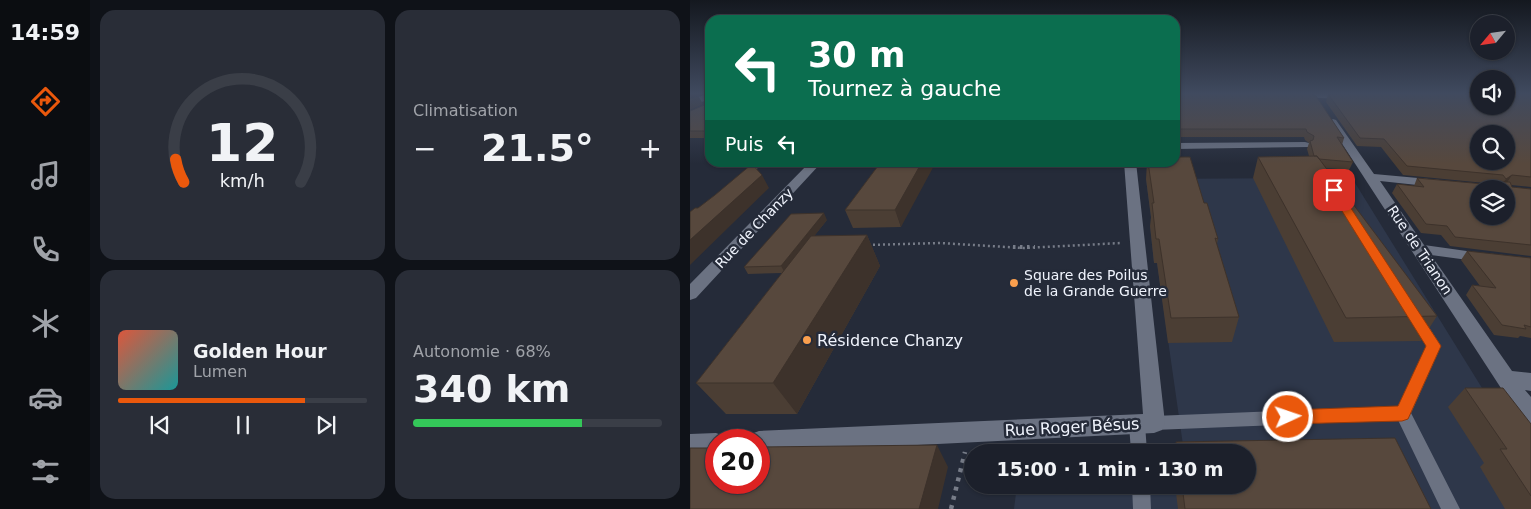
<!DOCTYPE html>
<html lang="fr">
<head>
<meta charset="utf-8">
<style>
	:root { --surface:#1c202b; --page:#292d37; --text:#f1f3f6; --muted:#a0a3a9; --line:#3a3e47; --accent:#ea580c }
	body { margin:0; font-family:"DejaVu Sans",sans-serif; background:var(--page); color:var(--text); height:100vh; display:flex; flex-direction:column; font-size:19px; white-space:nowrap }
	* { box-sizing:border-box; margin:0 }
	p { font-size:16px; color:var(--muted) }
	.icon { flex:none; width:28px; height:28px; fill:none; stroke:currentColor; stroke-width:2; stroke-linecap:round; stroke-linejoin:round }
	.map { position:relative; flex:1; overflow:hidden }
	.details { display:flex; flex-direction:column; gap:10px; padding:10px; background:#0f1218; width:600px }
	.details>* { flex:none }
	.banner { position:absolute; left:15px; top:15px; width:475px; height:152px; border-radius:15px; box-shadow:0 1px 4px #0004,0 0 0 1px var(--line); background:#0b6e4f; color:#fff; overflow:hidden }
	.needle { width:32px; rotate:241deg }
	.fabs { position:absolute; left:780px; top:15px; display:grid; gap:10px }
	.fabs a { display:grid; place-items:center; width:45px; height:45px; border-radius:50%; background:var(--surface); box-shadow:0 1px 4px #0004,0 0 0 1px var(--line); font-size:25px }
	.speed { position:absolute; left:15px; top:429px; display:flex; gap:10px; font-size:25px; font-weight:700; text-align:center }
	.speed>* { display:grid; place-content:center; width:65px; height:65px; border-radius:50%; background:var(--surface); box-shadow:0 1px 4px #0004,0 0 0 1px var(--line); line-height:1 }
	.speed .limit { border:8px solid #d22; background:#fff; color:#111 }
	.pin { position:absolute; display:grid; place-items:center; width:42px; height:42px; color:#fff; margin:-21px; border-radius:10px; box-shadow:0 2px 8px #0006 }
	.me { position:absolute; width:55px; margin:-28px; rotate:87deg; stroke-linejoin:round; filter:drop-shadow(0 0 4px #0008) }
	.turn { display:flex; align-items:center; gap:18px; height:105px; padding:0 20px; font-size:22px }
	.turn .icon { width:65px; height:65px; stroke-width:2.5 }
	.turn b { display:block; font-size:35px; line-height:42px }
	.then { display:flex; align-items:center; height:48px; padding:0 20px; background:#0003; gap:10px; font-size:19px }
	.big { font-size:38px; font-weight:700; line-height:1.1 }
	.details .card { flex:1; display:flex; flex-direction:column; justify-content:center; gap:8px; min-width:0; padding:0 18px; border-radius:15px; background:var(--page) }
	.details .dial { align-items:center; gap:0 }
	.dial svg { height:130px; overflow:visible; fill:none; stroke:var(--line); stroke-width:7; stroke-linecap:round; text-anchor:middle }
	.dial text { fill:var(--text); stroke:none }
	.song { display:flex; align-items:center; gap:15px }
	.cover { width:60px; height:60px; border-radius:8px; background:linear-gradient(135deg,hsl(10 70% 55%),hsl(180 70% 35%)) }
	.played { height:5px; border-radius:2px; background:linear-gradient(90deg,var(--accent) 75%,var(--line) 75%) }
	.keys { display:flex; justify-content:space-around; direction:ltr }
	.heat { display:flex; justify-content:space-between; align-items:center; font-size:28px; direction:ltr }
	.charge { height:8px; border-radius:4px; background:linear-gradient(90deg,#34c759 68%,var(--line) 0) }
	.details .tiles { flex:1; display:grid; gap:10px; grid-template-columns:repeat(2,1fr) }
	.trip { position:absolute; left:274px; top:444px; width:292px; height:50px; border-radius:25px; background:var(--surface); box-shadow:0 1px 4px #0004,0 0 0 1px var(--line); font-weight:700; line-height:50px; text-align:center }
	main { display:flex; flex:1; min-height:0 }
	.tabs { display:flex; flex-direction:column; width:90px; justify-content:space-around; align-items:center; background:#0b0d11; color:var(--muted) }
	.tabs .icon { width:35px; height:35px }
	.tabs .active { color:var(--accent) }
	.tabs b { font-size:22px; color:var(--text) }
	.map>svg:first-child { display:block }
	.built { fill:#2e374a }
	.lines { fill:none; stroke-linecap:round; stroke-linejoin:round }
	.path-far2 { stroke:#777c88; stroke-width:2.5; stroke-dasharray:2 3; stroke-linecap:butt }
	.path-far1 { stroke:#777c88; stroke-width:4; stroke-dasharray:2.5 4.5; stroke-linecap:butt }
	.path { stroke:#777c88; stroke-width:4.5; stroke-dasharray:4 5.5; stroke-linecap:butt }
	.lane { fill:#6b7282; fill-rule:evenodd }
	.street { fill:#6b7282; fill-rule:evenodd }
	.secondary { fill:#6b7282; fill-rule:evenodd }
	.wall { fill:#4b3e34 }
	.shaded-wall { fill:#3d322b }
	.building { fill:#57483d; stroke:#3d322b; fill-rule:evenodd }
	.route { fill:#ea580c; stroke:#983908 }
	.poi-dot { fill:#fa9f4e; stroke:#252b39; stroke-width:2 }
	.labels { text-anchor:middle; dominant-baseline:central; stroke-width:5; stroke-linejoin:round; paint-order:stroke }
	.street-label { font-size:14px; fill:#f0f4fd; stroke:#252b39 }
	.poi-label { font-size:14px; fill:#f0f4fd; stroke:#252b39; text-anchor:start }
	.near-poi-label { font-size:16px; fill:#f0f4fd; stroke:#252b39; text-anchor:start }
	.near-street-label { font-size:16px; fill:#f0f4fd; stroke:#252b39 }
</style>
</head>
<body>
<main>
<nav class="tabs">
<b>14:59</b>
<svg class="icon active" aria-label="directions" viewBox="0 0 24 24"><path d="M12 3l9 9-9 9-9-9zM9 14v-3h6M13 9l2 2-2 2"/></svg>
<svg class="icon" aria-label="music" viewBox="0 0 24 24"><path d="M9 18V5l10-2v13"/><circle cx="6" cy="18" r="3"/><circle cx="16" cy="16" r="3"/></svg>
<svg class="icon" aria-label="phone" viewBox="0 0 24 24"><path d="M5 4h4l2 5-3 2q2 4 5 5l2-3 5 2v4C11 20 4 13 5 4z"/></svg>
<svg class="icon" aria-label="climate" viewBox="0 0 24 24"><path d="M12 3v18M4 7l16 10M4 17L20 7"/></svg>
<svg class="icon" aria-label="car" viewBox="0 0 24 24"><path d="M5 17H2v-5l4-1 3-4h7l3 4 3 1v5h-3M9 17h6M6 11h13"/><circle cx="7" cy="17" r="2"/><circle cx="17" cy="17" r="2"/></svg>
<svg class="icon" aria-label="filters" viewBox="0 0 24 24"><path d="M4 7h16M4 17h16"/><circle cx="9" cy="7" r="2"/><circle cx="15" cy="17" r="2"/></svg>
</nav>
<section class="details">
<div class="tiles">
<div class="card dial"><svg viewBox="0 0 100 80">
<path d="M14 69A42 42 0 1 1 86 69"/>
<path d="M14 69A42 42 0 0 1 9 55" stroke="#ea580c"/>
<text x="50" y="56" font-size="32" font-weight="700">12</text>
<text x="50" y="72" font-size="11">km/h</text>
</svg></div>
<div class="card"><p>Climatisation</p>
<div class="heat"><a>−</a><b class="big">21.5°</b><a>+</a></div>
</div>
<div class="card">
<div class="song"><i class="cover"></i><div><b>Golden Hour</b><p>Lumen</p></div></div>
<div class="played"></div>
<div class="keys"><svg class="icon" aria-label="previous" viewBox="0 0 24 24"><path d="M18 5L8 12l10 7zM5 5v14"/></svg><svg class="icon" aria-label="pause" viewBox="0 0 24 24"><path d="M8 5v14M16 5v14"/></svg><svg class="icon" aria-label="next" viewBox="0 0 24 24"><path d="M6 5l10 7-10 7zM19 5v14"/></svg></div>
</div>
<div class="card"><p>Autonomie · 68%</p><b class="big">340 km</b><div class="charge"></div></div>
</div>
</section>
<div class="map">
<svg width="841" height="509" viewBox="0 0 841 509">
	<rect width="100%" height="100%" fill="#252b39"/>
	<path class="built" d="M 635,168 L 657,170 L 841,467 L 841,509 L 324,509 L 327,485 L 558,485 L 558,452 L 494,452 L 467,263 L 464,263 L 460,226 L 462,226 L 456,179 L 625,178 Z"/>
	<g class="lines">
		<path class="path-far2" d="M 178,245 L 250,243 L 333,248 L 432,243"/>
		<path class="path-far1" d="M 323,247 L 345,247"/>
		<path class="path" d="M 261,509 L 275,452"/>
		<path class="lane" d="M 64,162 L 74,162 L 57,178 L 51,178 L 51,174 Z
			M 728,317 L 733,318 L 751,346 L 721,413 L 770,509 L 751,509 L 708,420 L 464,430 L 458,428 L 456,423 L 458,418 L 464,416 L 708,406 L 737,346 L 721,322 L 723,318 Z
			M 447,417 L 453,419 L 455,424 L 457,452 L 441,452 L 439,424 L 441,419 Z
			M 442,485 L 460,485 L 461,509 L 443,509 Z"/>
		<path class="street" d="M 20,93 L 20,99 L 0,106 L 0,100 Z
			M 643,119 L 646,120 L 684,174 L 750,180 L 752,183 L 750,186 L 746,187 L 690,181 L 734,245 L 798,254 L 801,257 L 798,260 L 793,262 L 741,255 L 822,371 L 841,373 L 841,391 L 835,390 L 841,397 L 841,425 L 833,422 L 638,122 Z
			M 615,142 L 619,143 L 620,145 L 619,147 L 485,149 L 485,143 Z
			M 120,162 L 132,162 L 6,298 L 0,300 L 0,284 Z
			M 434,162 L 446,162 L 475,423 L 472,430 L 464,433 L 69,453 L 69,440 L 59,440 L 61,434 L 69,431 L 453,414 Z
			M 26,433 L 34,436 L 35,440 L 26,440 L 26,455 L 0,456 L 0,434 Z"/>
		<path class="secondary" d="M 602,93 L 656,93 L 660,96 L 656,99 L 606,97 L 603,96 Z"/>
	</g>
	<path class="wall" d="M 20,93 L 20,138 L 0,138 L 0,111 L 17,104 Z
		M 485,93 L 654,138 L 652,145 L 663,162 L 659,170 L 636,168 L 747,316 L 731,341 L 644,342 L 563,178 L 568,157 L 619,156 L 617,149 L 619,143 L 615,140 L 614,137 L 485,137 Z
		M 841,93 L 841,187 L 821,185 L 822,187 L 841,189 L 841,256 L 760,246 L 751,235 L 731,233 L 702,193 L 707,184 L 724,186 L 727,178 L 794,184 L 795,183 L 713,175 L 691,147 L 667,146 L 636,102 L 638,94 Z
		M 191,162 L 211,227 L 163,228 L 155,210 Z
		M 457,162 L 485,162 L 514,203 L 528,239 L 527,244 L 549,317 L 542,342 L 478,343 L 467,263 L 464,263 L 460,226 L 461,217 L 456,179 Z
		M 137,220 L 124,236 L 177,235 L 190,266 L 107,414 L 36,414 L 6,383 L 92,273 L 58,274 L 54,267 Z
		M 777,251 L 841,258 L 841,338 L 830,336 L 828,338 L 804,335 L 776,295 L 782,285 L 790,286 L 771,260 Z
		M 775,388 L 841,424 L 841,509 L 815,509 L 790,467 L 794,463 L 758,407 Z
		M 705,438 L 741,509 L 488,509 L 485,485 L 558,485 L 558,452 L 484,452 L 486,442 Z"/>
	<path class="shaded-wall" d="M 0,93 L 16,93 L 0,98 Z
		M 9,97 L 13,104 L 0,110 L 0,101 Z
		M 232,162 L 246,162 L 211,227 L 205,210 Z
		M 72,175 L 79,188 L 0,265 L 0,240 Z
		M 822,175 L 816,184 L 810,187 L 816,179 Z
		M 134,213 L 137,220 L 95,273 L 91,266 Z
		M 177,235 L 190,266 L 107,414 L 83,383 Z
		M 247,445 L 258,467 L 248,509 L 229,509 Z"/>
	<path class="building" d="M 17,93 L 20,93 L 20,131 L 0,131 L 0,111 L 17,104 Z
		M 485,93 L 620,93 L 626,96 L 654,138 L 647,137 L 663,162 L 629,159 L 627,156 L 624,156 L 620,141 L 623,140 L 624,136 L 617,132 L 616,129 L 485,129 Z
		M 704,93 L 789,93 L 789,106 L 816,106 L 816,93 L 841,93 L 841,177 L 822,175 L 816,179 L 813,175 L 717,166 L 694,139 L 670,138 L 638,94 ZM 789,134 L 816,134 L 816,161 L 789,161 Z
		M 9,97 L 0,101 L 0,99 Z
		M 627,156 L 747,316 L 656,318 L 568,157 Z
		M 485,157 L 500,157 L 514,203 L 517,203 L 528,239 L 525,238 L 549,317 L 481,318 L 469,239 L 466,239 L 462,203 L 464,203 L 458,162 L 485,162 Z
		M 191,162 L 232,162 L 205,210 L 155,210 Z
		M 62,164 L 72,175 L 0,240 L 0,212 L 5,208 L 8,208 L 25,195 Z
		M 727,178 L 794,184 L 796,182 L 820,182 L 822,187 L 841,189 L 841,245 L 765,237 L 757,226 L 736,224 L 707,184 L 734,187 ZM 789,189 L 816,189 L 816,216 L 789,216 Z
		M 134,213 L 91,266 L 54,267 L 101,214 Z
		M 177,235 L 83,383 L 6,383 L 121,236 Z
		M 777,251 L 841,258 L 841,327 L 834,325 L 836,329 L 812,325 L 782,285 L 806,288 Z
		M 775,388 L 813,388 L 841,424 L 841,496 L 810,449 L 817,449 Z
		M 705,438 L 741,509 L 495,509 L 492,485 L 558,485 L 558,452 L 488,452 L 486,442 Z
		M 247,445 L 229,509 L 0,509 L 0,448 L 26,448 L 26,482 L 69,482 L 69,447 Z"/>
	<linearGradient id="sky" x2="0" y2="1"><stop stop-color="#14181f"/><stop offset="0.57" stop-color="#404a5f"/><stop offset="1" stop-color="#404a5f" stop-opacity="0"/></linearGradient>
	<rect width="841" height="164" fill="url(#sky)"/>
	<path class="route" d="M 644,187 L 649,190 L 751,346 L 718,419 L 712,421 L 598,424 L 593,422 L 590,417 L 593,412 L 598,410 L 708,406 L 736,346 L 639,190 Z"/>
	<g class="poi-dot">
		<circle cx="324" cy="283" r="5"/>
		<circle cx="117" cy="340" r="5"/>
	</g>
	<g class="labels">
		<g class="street-label">
			<text transform="translate(64 228) rotate(-46)">Rue de Chanzy</text>
			<text transform="translate(730 250) rotate(56)">Rue de Trianon</text>
		</g>
		<g class="poi-label">
			<text x="334" y="275">Square des Poilus<tspan x="334" dy="16">de la Grande Guerre</tspan></text>
		</g>
		<g class="near-poi-label">
			<text x="127" y="340">Résidence Chanzy</text>
		</g>
		<g class="near-street-label">
			<text transform="translate(382 427) rotate(-3)">Rue Roger Bésus</text>
		</g>
	</g>
</svg>
<div class="fabs">
<a><svg class="needle" viewBox="-14 -14 28 28"><path d="M0-13l5 13h-10z" fill="#e53935"/><path d="M0 13l5-13h-10z" fill="#a0a3a9"/></svg></a>
<a><svg class="icon" aria-label="sound" viewBox="0 0 24 24"><path d="M4 9h4l5-4v14l-5-4H4zM17 9q2 3 0 6"/></svg></a>
<a><svg class="icon" aria-label="search" viewBox="0 0 24 24"><circle cx="10" cy="10" r="6"/><path d="M15 15l6 6"/></svg></a>
<a><svg class="icon" aria-label="layers" viewBox="0 0 24 24"><path d="M12 4l9 5-9 5-9-5zM3 14l9 5 9-5"/></svg></a>
</div>
<div class="speed"><div class="limit">20</div></div>
<div class="pin" style="left:644px;top:190px;background:#d93025"><svg class="icon" aria-label="arrive" viewBox="0 0 24 24"><path d="M6 21V4h12l-3 4 3 4H6"/></svg></div>
<svg class="me" style="left:598px;top:417px" viewBox="-20 -20 40 40"><circle r="17" fill="#ea580c" stroke="#fff" stroke-width="3"/><path d="M0-11L8 9 0 5-8 9z" fill="#fff"/></svg>
<div class="trip">15:00 · 1 min · 130 m</div>
<div class="banner">
<div class="turn"><svg class="icon" aria-label="left" viewBox="0 0 24 24"><path d="M17 20v-9H6M10 6l-5 5 5 5"/></svg><div><b>30 m</b>Tournez à gauche</div></div>
<div class="then">Puis<svg class="icon" aria-label="left" viewBox="0 0 24 24"><path d="M17 20v-9H6M10 6l-5 5 5 5"/></svg></div>
</div>
</div>
</main>
</body>
</html>
